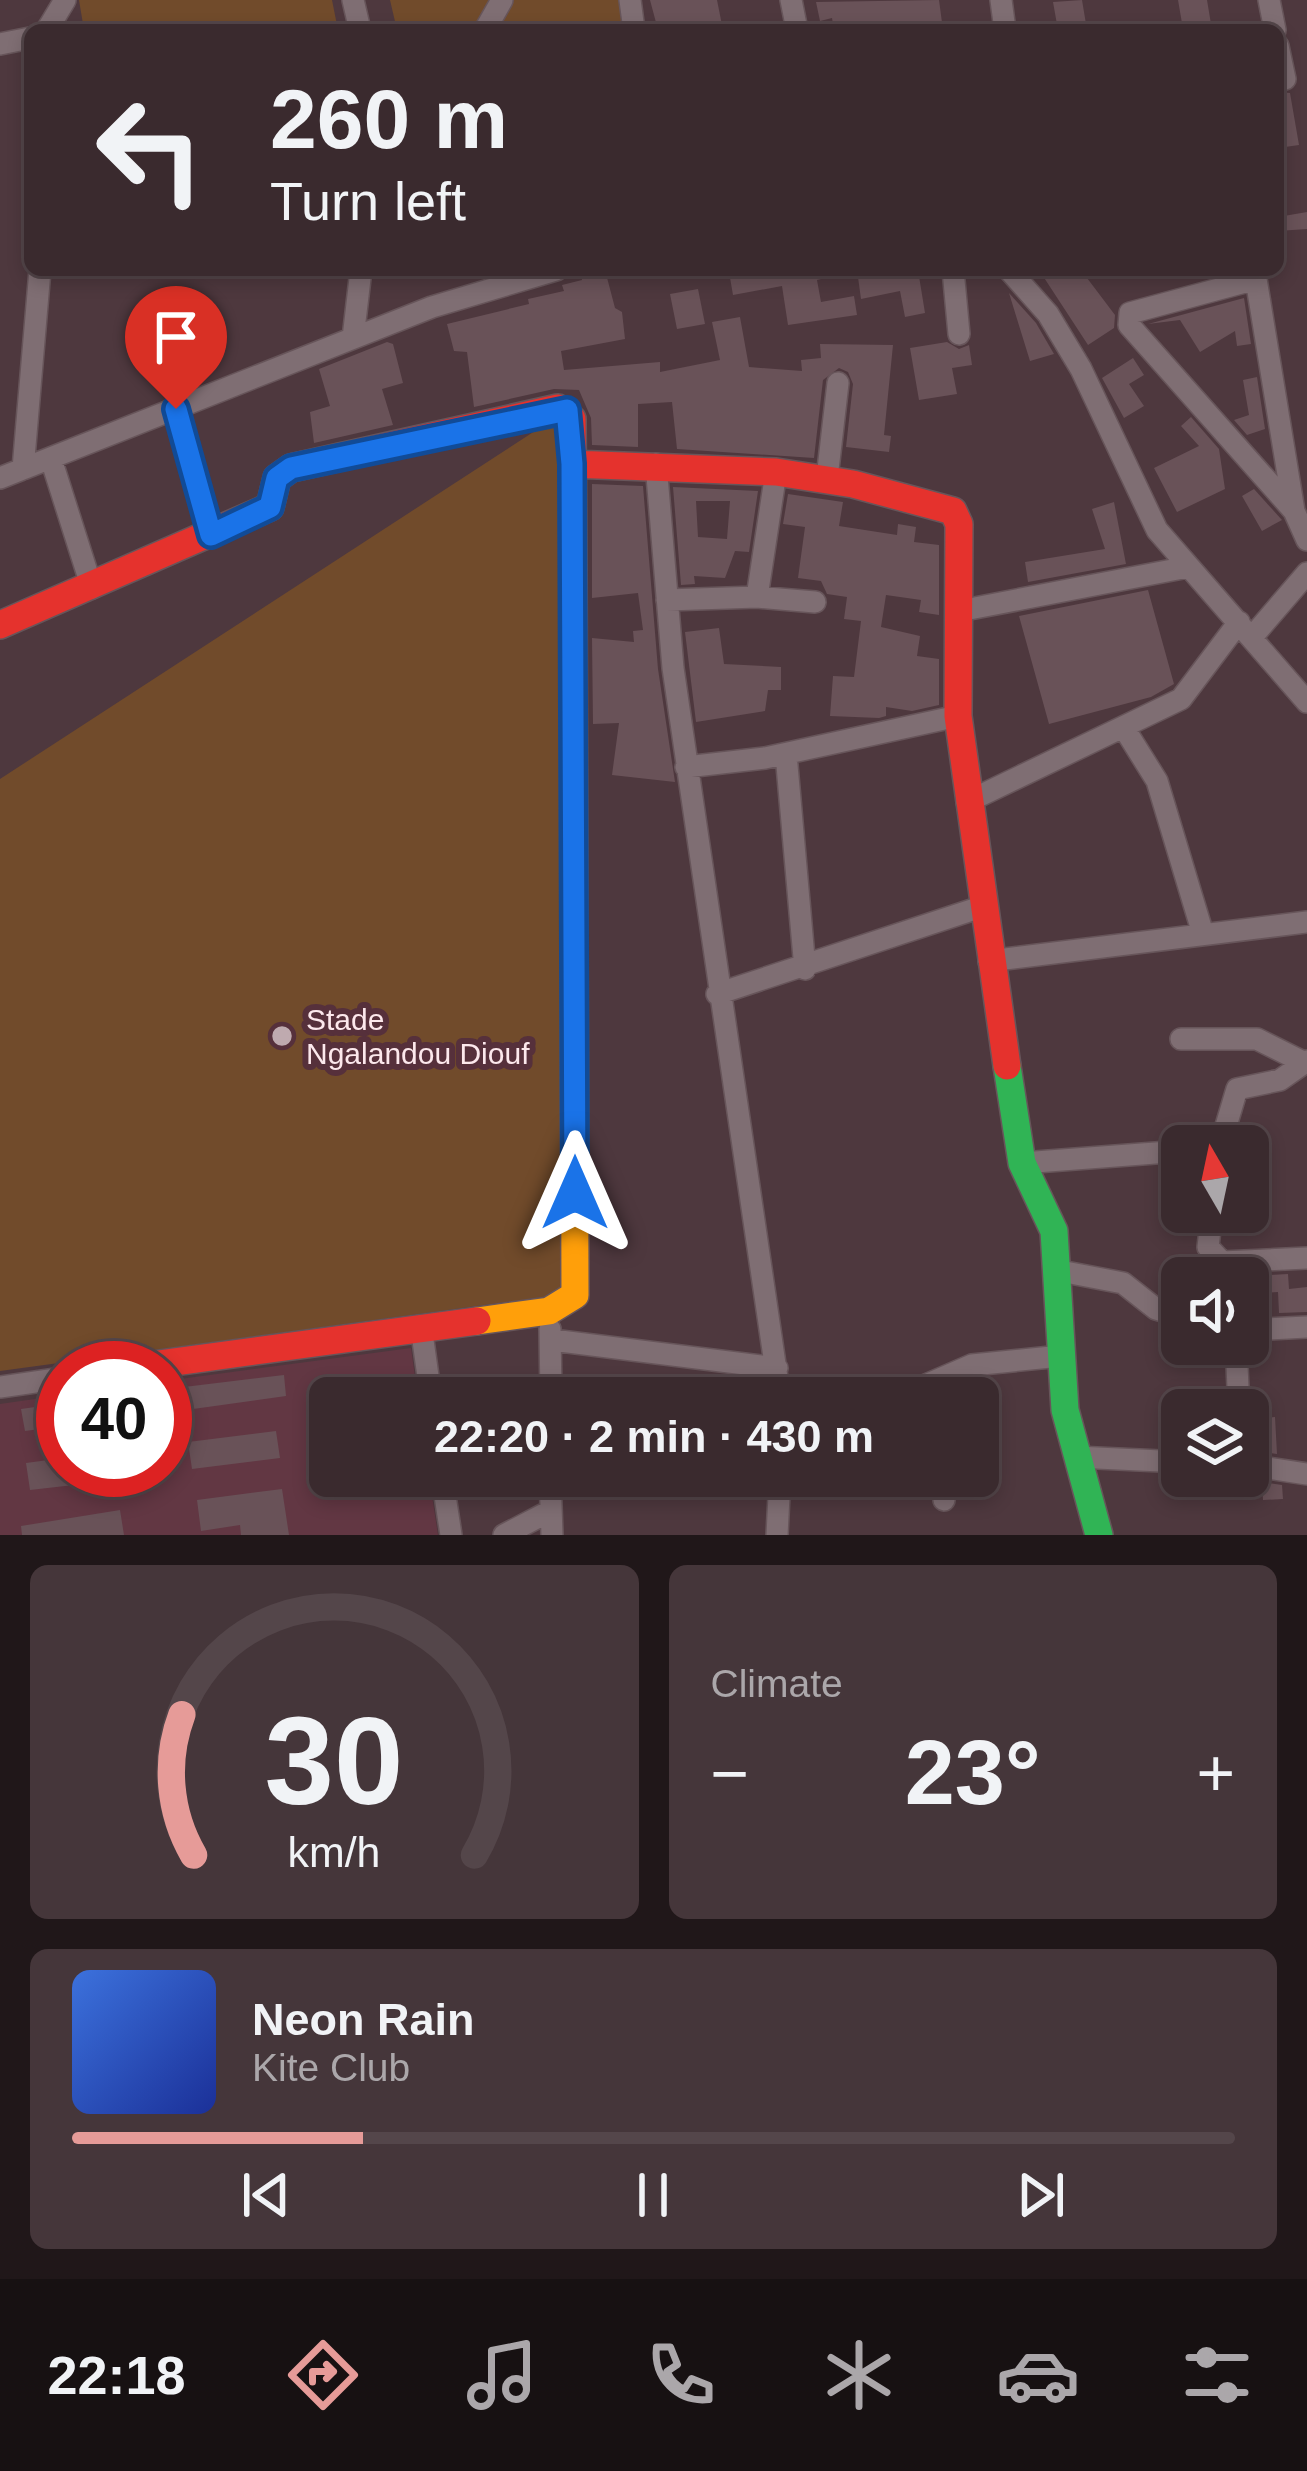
<!DOCTYPE html>
<html lang="en">
<head>
<meta charset="utf-8">
<style>
	:root { --surface:#3a2a2e; --page:#45363a; --text:#f1f3f6; --muted:#aba7aa; --line:#54464a; --accent:#e69b98 }
	body { margin:0; font-family:Arial,sans-serif; background:var(--page); color:var(--text); height:100vh; display:flex; flex-direction:column; font-size:45px; white-space:nowrap }
	* { box-sizing:border-box; margin:0 }
	p { font-size:39px; color:var(--muted) }
	.icon { flex:none; width:66px; height:66px; fill:none; stroke:currentColor; stroke-width:2; stroke-linecap:round; stroke-linejoin:round }
	.map { position:relative; height:1535px; overflow:hidden }
	.drawer { display:flex; flex-direction:column; gap:30px; padding:30px; background:#201719; flex:1 }
	.drawer>* { flex:none }
	.top-card { position:absolute; left:24px; top:24px; width:1260px; height:252px; border-radius:18px; box-shadow:0 6px 18px #0003,0 0 0 3px var(--line); background:#3a2a2e; color:var(--text); overflow:hidden }
	.needle { width:78px; rotate:351deg }
	.buttons { position:absolute; left:1161px; top:1125px; display:grid; gap:24px }
	.buttons a { display:grid; place-items:center; width:108px; height:108px; border-radius:18px; background:var(--surface); box-shadow:0 6px 18px #0003,0 0 0 3px var(--line); font-size:60px }
	.speed { position:absolute; left:36px; top:1341px; display:flex; gap:24px; font-size:60px; font-weight:700; text-align:center }
	.speed>* { display:grid; place-content:center; width:156px; height:156px; border-radius:50%; background:var(--surface); box-shadow:0 6px 18px #0003,0 0 0 3px var(--line); line-height:1 }
	.speed .limit { border:18px solid #d22; background:#fff; color:#111 }
	.pin { position:absolute; display:grid; place-items:center; width:102px; height:102px; color:#fff; margin:-123px -51px; border-radius:50% 50% 50% 0; rotate:-45deg; box-shadow:0 0 12px #0007 }
	.pin .icon { rotate:45deg }
	.me { position:absolute; width:132px; margin:-66px; rotate:0deg; stroke-linejoin:round; filter:drop-shadow(0 0 9px #0008) }
	.turn { display:flex; align-items:center; gap:42px; height:252px; padding:0 48px; font-size:54px }
	.turn .icon { width:156px; height:156px; stroke-width:2.5 }
	.turn b { display:block; font-size:84px; line-height:102px }
	.big { font-size:90px; font-weight:800; line-height:1.1 }
	.drawer .tile { flex:1; display:flex; flex-direction:column; justify-content:center; gap:18px; min-width:0; padding:0 42px; border-radius:18px; background:var(--page) }
	.drawer .dial { align-items:center; gap:0 }
	.dial svg { height:312px; overflow:visible; fill:none; stroke:var(--line); stroke-width:7; stroke-linecap:round; text-anchor:middle }
	.dial text { fill:var(--text); stroke:none }
	.song { display:flex; align-items:center; gap:36px }
	.cover { width:144px; height:144px; border-radius:18px; background:linear-gradient(135deg,hsl(220 70% 55%),hsl(230 70% 35%)) }
	.played { height:12px; border-radius:6px; background:linear-gradient(90deg,var(--accent) 25%,var(--line) 25%) }
	.keys { display:flex; justify-content:space-around; direction:ltr }
	.heat { display:flex; justify-content:space-between; align-items:center; font-size:66px; direction:ltr }
	.drawer .tiles { flex:1; display:grid; gap:30px; grid-template-columns:1fr 1fr }
	.tile:last-child { grid-column:span 2 }
	.trip { position:absolute; left:309px; top:1377px; width:690px; height:120px; border-radius:18px; background:var(--surface); box-shadow:0 6px 18px #0003,0 0 0 3px var(--line); font-weight:800; line-height:120px; text-align:center }
	.dock { display:flex; height:192px; justify-content:space-around; align-items:center; background:#171112; color:var(--muted) }
	.dock .icon { width:84px; height:84px }
	.dock .current { color:var(--accent) }
	.dock b { font-size:54px; color:var(--text) }
	.map>svg:first-child { display:block }
	.built { fill:#623743 }
	.green { fill:#714b2b }
	.building { fill:#695258; fill-rule:evenodd }
	.lines { fill:none; stroke-linecap:round; stroke-linejoin:round }
	.street-casing { stroke:#67555a; stroke-width:24 }
	.fast-casing { stroke:#67555a; stroke-width:30 }
	.slow-casing { stroke:#67555a; stroke-width:30 }
	.jam-casing { stroke:#67555a; stroke-width:30 }
	.street { stroke:#7f6e73; stroke-width:21 }
	.fast { stroke:#30b455; stroke-width:27 }
	.slow { stroke:#ff9f0a; stroke-width:27 }
	.jam { stroke:#e5322d; stroke-width:27 }
	.route-casing { stroke:#114b97; stroke-width:30 }
	.route { stroke:#1a73e8; stroke-width:21 }
	.poi-dot { fill:#bfaaaf; stroke:#56303b; stroke-width:4.5 }
	.labels { text-anchor:middle; dominant-baseline:central; stroke-width:12; stroke-linejoin:round; paint-order:stroke }
	.poi-label { font-size:30px; fill:#fce8ec; stroke:#56303b; text-anchor:start }
</style>
</head>
<body>
<div class="map">
<svg width="1307" height="1535" viewBox="0 0 1307 1535">
	<rect width="100%" height="100%" fill="#4e383e"/>
	<path class="built" d="M 411,1348 L 418,1398 L 330,1398 L 330,1476 L 429,1476 L 438,1535 L 0,1535 L 0,1404 L 63,1395 L 63,1470 L 165,1470 L 165,1381 Z"/>
	<path class="green" d="M 79,0 L 332,0 L 338,30 L 84,30 Z
		M 390,0 L 622,0 L 631,30 L 397,30 Z
		M 561,414 L 566,1294 L 0,1371 L 0,779 Z"/>
	<path class="building" d="M 650,0 L 717,0 L 723,30 L 658,30 Z
		M 939,0 L 943,30 L 834,30 L 832,18 L 820,21 L 816,2 Z
		M 1082,0 L 1087,30 L 1058,30 L 1053,2 Z
		M 1178,0 L 1207,0 L 1211,24 L 1183,29 Z
		M 1278,92 L 1290,93 L 1299,145 L 1278,148 Z
		M 1307,212 L 1307,229 L 1278,231 L 1278,217 Z
		M 605,270 L 615,308 L 622,312 L 625,339 L 561,351 L 564,370 L 660,362 L 660,372 L 720,360 L 712,322 L 740,317 L 749,367 L 802,371 L 801,360 L 821,358 L 820,344 L 893,345 L 884,435 L 891,436 L 889,452 L 846,447 L 853,384 L 848,372 L 839,368 L 823,380 L 814,458 L 677,449 L 672,402 L 638,404 L 638,447 L 592,445 L 591,418 L 579,390 L 554,389 L 474,407 L 467,352 L 454,351 L 447,324 L 529,304 L 528,299 L 564,291 L 562,285 L 582,280 L 581,272 Z
		M 825,270 L 825,278 L 817,280 L 821,302 L 854,296 L 857,315 L 788,325 L 782,286 L 733,295 L 729,272 Z
		M 857,270 L 918,270 L 925,313 L 905,317 L 900,291 L 861,299 Z
		M 1039,270 L 1081,270 L 1115,315 L 1114,328 L 1088,345 Z
		M 698,289 L 705,324 L 677,329 L 670,294 Z
		M 1009,293 L 1036,323 L 1054,354 L 1030,361 Z
		M 1244,298 L 1251,344 L 1237,346 L 1235,331 L 1200,352 L 1180,320 L 1148,324 Z
		M 387,342 L 393,344 L 403,383 L 382,389 L 393,425 L 314,443 L 310,412 L 330,406 L 319,369 Z
		M 947,342 L 959,349 L 969,345 L 972,365 L 952,368 L 957,394 L 919,400 L 910,348 Z
		M 1133,358 L 1144,375 L 1129,384 L 1144,406 L 1124,418 L 1102,378 Z
		M 1257,377 L 1265,429 L 1247,435 L 1234,420 L 1249,415 L 1243,380 Z
		M 1191,417 L 1219,449 L 1225,489 L 1177,512 L 1154,468 L 1199,446 L 1181,426 Z
		M 592,484 L 643,486 L 658,669 L 675,782 L 612,775 L 619,723 L 593,724 L 592,638 L 634,642 L 633,631 L 643,630 L 638,593 L 592,598 Z
		M 673,487 L 758,491 L 749,552 L 735,551 L 725,578 L 694,576 L 695,584 L 681,585 ZM 696,501 L 730,501 L 727,539 L 698,537 Z
		M 1254,489 L 1282,520 L 1262,531 L 1242,496 Z
		M 788,494 L 843,502 L 839,526 L 897,535 L 898,524 L 916,527 L 914,542 L 939,545 L 939,615 L 919,612 L 921,600 L 886,595 L 881,627 L 920,636 L 917,656 L 939,659 L 939,705 L 912,711 L 886,707 L 886,716 L 879,718 L 830,716 L 833,676 L 854,677 L 861,621 L 844,619 L 847,597 L 827,594 L 821,581 L 798,578 L 805,527 L 783,524 Z
		M 1114,502 L 1126,564 L 1028,582 L 1025,562 L 1105,549 L 1092,509 Z
		M 1148,590 L 1174,684 L 1151,697 L 1049,724 L 1019,616 Z
		M 719,628 L 724,664 L 781,667 L 781,690 L 768,690 L 765,711 L 696,722 L 685,632 Z
		M 1288,1274 L 1289,1289 L 1307,1287 L 1307,1312 L 1279,1313 L 1278,1292 L 1248,1294 L 1248,1276 Z
		M 284,1375 L 286,1396 L 186,1410 L 184,1387 Z
		M 63,1403 L 63,1426 L 25,1431 L 21,1409 Z
		M 1275,1417 L 1277,1454 L 1252,1450 L 1250,1420 Z
		M 276,1431 L 280,1458 L 192,1469 L 188,1442 Z
		M 63,1458 L 63,1470 L 108,1470 L 109,1481 L 30,1490 L 26,1463 Z
		M 1262,1482 L 1282,1485 L 1283,1499 L 1263,1500 Z
		M 282,1489 L 289,1535 L 241,1535 L 240,1525 L 201,1531 L 197,1500 Z
		M 120,1510 L 124,1535 L 22,1535 L 21,1526 Z"/>
	<g class="lines">
		<g class="street-casing">
			<path id="street" d="M 353,0 L 360,30
				M 630,0 L 634,30
				M 791,0 L 797,30
				M 1001,0 L 1005,30
				M 1269,0 L 1275,30
				M 47,30 L 65,0
				M 485,30 L 502,0
				M 0,44 L 30,38
				M 1278,46 L 1285,79
				M 953,270 L 959,334
				M 1009,270 L 1048,314 L 1081,369 L 1157,530 L 1307,702
				M 353,338 L 361,270
				M 176,409 L 211,535
				M 51,459 L 92,588
				M 656,464 L 673,668 L 780,1398
				M 23,469 L 40,270
				M 0,478 L 432,307 L 556,270
				M 827,478 L 838,383
				M 1294,511 L 1256,279 L 1130,313 L 1129,325 L 1294,511 L 1307,540
				M 757,597 L 776,472
				M 667,600 L 757,597 L 815,602
				M 959,611 L 1188,567
				M 1253,636 L 1307,573
				M 1124,728 L 1157,781 L 1203,934
				M 786,754 L 805,969
				M 686,767 L 765,758 L 958,716
				M 967,802 L 1181,699 L 1239,622
				M 989,961 L 1307,922
				M 717,994 L 981,907
				M 1181,1039 L 1257,1039 L 1303,1062
				M 1220,1146 L 1237,1089 L 1280,1080 L 1307,1061
				M 1022,1163 L 1182,1151
				M 1212,1212 L 1208,1247 L 1222,1262 L 1307,1258
				M 1060,1271 L 1123,1283 L 1156,1309 L 1182,1317
				M 421,1326 L 431,1398
				M 550,1329 L 551,1398
				M 1248,1330 L 1307,1327
				M 552,1340 L 777,1368
				M 1236,1344 L 1239,1410
				M 0,1387 L 63,1378
				M 896,1398 L 972,1365 L 1061,1356
				M 1076,1457 L 1182,1462
				M 1248,1465 L 1307,1474
				M 442,1476 L 451,1535
				M 550,1476 L 552,1535
				M 944,1500 L 945,1476
				M 504,1535 L 550,1511
				M 777,1535 L 780,1476"/>
		</g>
		<g class="fast-casing">
			<path id="fast" d="M 1007,1066 L 1022,1163 L 1054,1231 L 1065,1410 L 1099,1535"/>
		</g>
		<g class="slow-casing">
			<path id="slow" d="M 477,1321 L 549,1311 L 575,1295 L 573,568"/>
		</g>
		<g class="jam-casing">
			<path id="jam" d="M 572,464 L 776,472 L 853,484 L 953,511 L 959,524 L 958,716 L 1007,1066
				M 0,625 L 270,507 L 277,478 L 291,468 L 558,408 L 572,419 L 573,568
				M 130,1368 L 477,1321"/>
		</g>
		<use href="#street" class="street"/>
		<use href="#fast" class="fast"/>
		<use href="#slow" class="slow"/>
		<use href="#jam" class="jam"/>
	</g>
	<g class="lines">
		<g class="route-casing">
			<path id="route" d="M 176,409 L 211,535 L 270,507 L 277,478 L 291,468 L 567,410 L 572,464 L 575,1193"/>
		</g>
		<use href="#route" class="route"/>
	</g>
	<circle class="poi-dot" cx="282" cy="1036" r="12"/>
	<g class="labels">
		<g class="poi-label">
			<text x="306" y="1019">Stade<tspan x="306" dy="34">Ngalandou Diouf</tspan></text>
		</g>
	</g>
</svg>
<div class="buttons">
<a><svg class="needle" viewBox="-14 -14 28 28"><path d="M0-13l5 13h-10z" fill="#e53935"/><path d="M0 13l5-13h-10z" fill="#aba7aa"/></svg></a>
<a><svg class="icon" aria-label="sound" viewBox="0 0 24 24"><path d="M4 9h4l5-4v14l-5-4H4zM17 9q2 3 0 6"/></svg></a>
<a><svg class="icon" aria-label="layers" viewBox="0 0 24 24"><path d="M12 4l9 5-9 5-9-5zM3 14l9 5 9-5"/></svg></a>
</div>
<div class="speed"><div class="limit">40</div></div>
<div class="pin" style="left:176px;top:409px;background:#d93025"><svg class="icon" aria-label="arrive" viewBox="0 0 24 24"><path d="M6 21V4h12l-3 4 3 4H6"/></svg></div>
<svg class="me" style="left:575px;top:1193px" viewBox="-20 -20 40 40"><path d="M0-17L14 15 0 8-14 15z" fill="#1a73e8" stroke="#fff" stroke-width="4"/></svg>
<div class="trip">22:20 · 2 min · 430 m</div>
<div class="top-card">
<div class="turn"><svg class="icon" aria-label="left" viewBox="0 0 24 24"><path d="M17 20v-9H6M10 6l-5 5 5 5"/></svg><div><b>260 m</b>Turn left</div></div>
</div>
</div>
<section class="drawer">
<div class="tiles">
<div class="tile dial"><svg viewBox="0 0 100 80">
<path d="M14 69A42 42 0 1 1 86 69"/>
<path d="M14 69A42 42 0 0 1 11 33" stroke="#e69b98"/>
<text x="50" y="56" font-size="32" font-weight="700">30</text>
<text x="50" y="72" font-size="11">km/h</text>
</svg></div>
<div class="tile"><p>Climate</p>
<div class="heat"><a>−</a><b class="big">23°</b><a>+</a></div>
</div>
<div class="tile">
<div class="song"><i class="cover"></i><div><b>Neon Rain</b><p>Kite Club</p></div></div>
<div class="played"></div>
<div class="keys"><svg class="icon" aria-label="previous" viewBox="0 0 24 24"><path d="M18 5L8 12l10 7zM5 5v14"/></svg><svg class="icon" aria-label="pause" viewBox="0 0 24 24"><path d="M8 5v14M16 5v14"/></svg><svg class="icon" aria-label="next" viewBox="0 0 24 24"><path d="M6 5l10 7-10 7zM19 5v14"/></svg></div>
</div>
</div>
</section>
<nav class="dock">
<b>22:18</b>
<svg class="icon current" aria-label="directions" viewBox="0 0 24 24"><path d="M12 3l9 9-9 9-9-9zM9 14v-3h6M13 9l2 2-2 2"/></svg>
<svg class="icon" aria-label="music" viewBox="0 0 24 24"><path d="M9 18V5l10-2v13"/><circle cx="6" cy="18" r="3"/><circle cx="16" cy="16" r="3"/></svg>
<svg class="icon" aria-label="phone" viewBox="0 0 24 24"><path d="M5 4h4l2 5-3 2q2 4 5 5l2-3 5 2v4C11 20 4 13 5 4z"/></svg>
<svg class="icon" aria-label="climate" viewBox="0 0 24 24"><path d="M12 3v18M4 7l16 10M4 17L20 7"/></svg>
<svg class="icon" aria-label="car" viewBox="0 0 24 24"><path d="M5 17H2v-5l4-1 3-4h7l3 4 3 1v5h-3M9 17h6M6 11h13"/><circle cx="7" cy="17" r="2"/><circle cx="17" cy="17" r="2"/></svg>
<svg class="icon" aria-label="filters" viewBox="0 0 24 24"><path d="M4 7h16M4 17h16"/><circle cx="9" cy="7" r="2"/><circle cx="15" cy="17" r="2"/></svg>
</nav>
</body>
</html>
